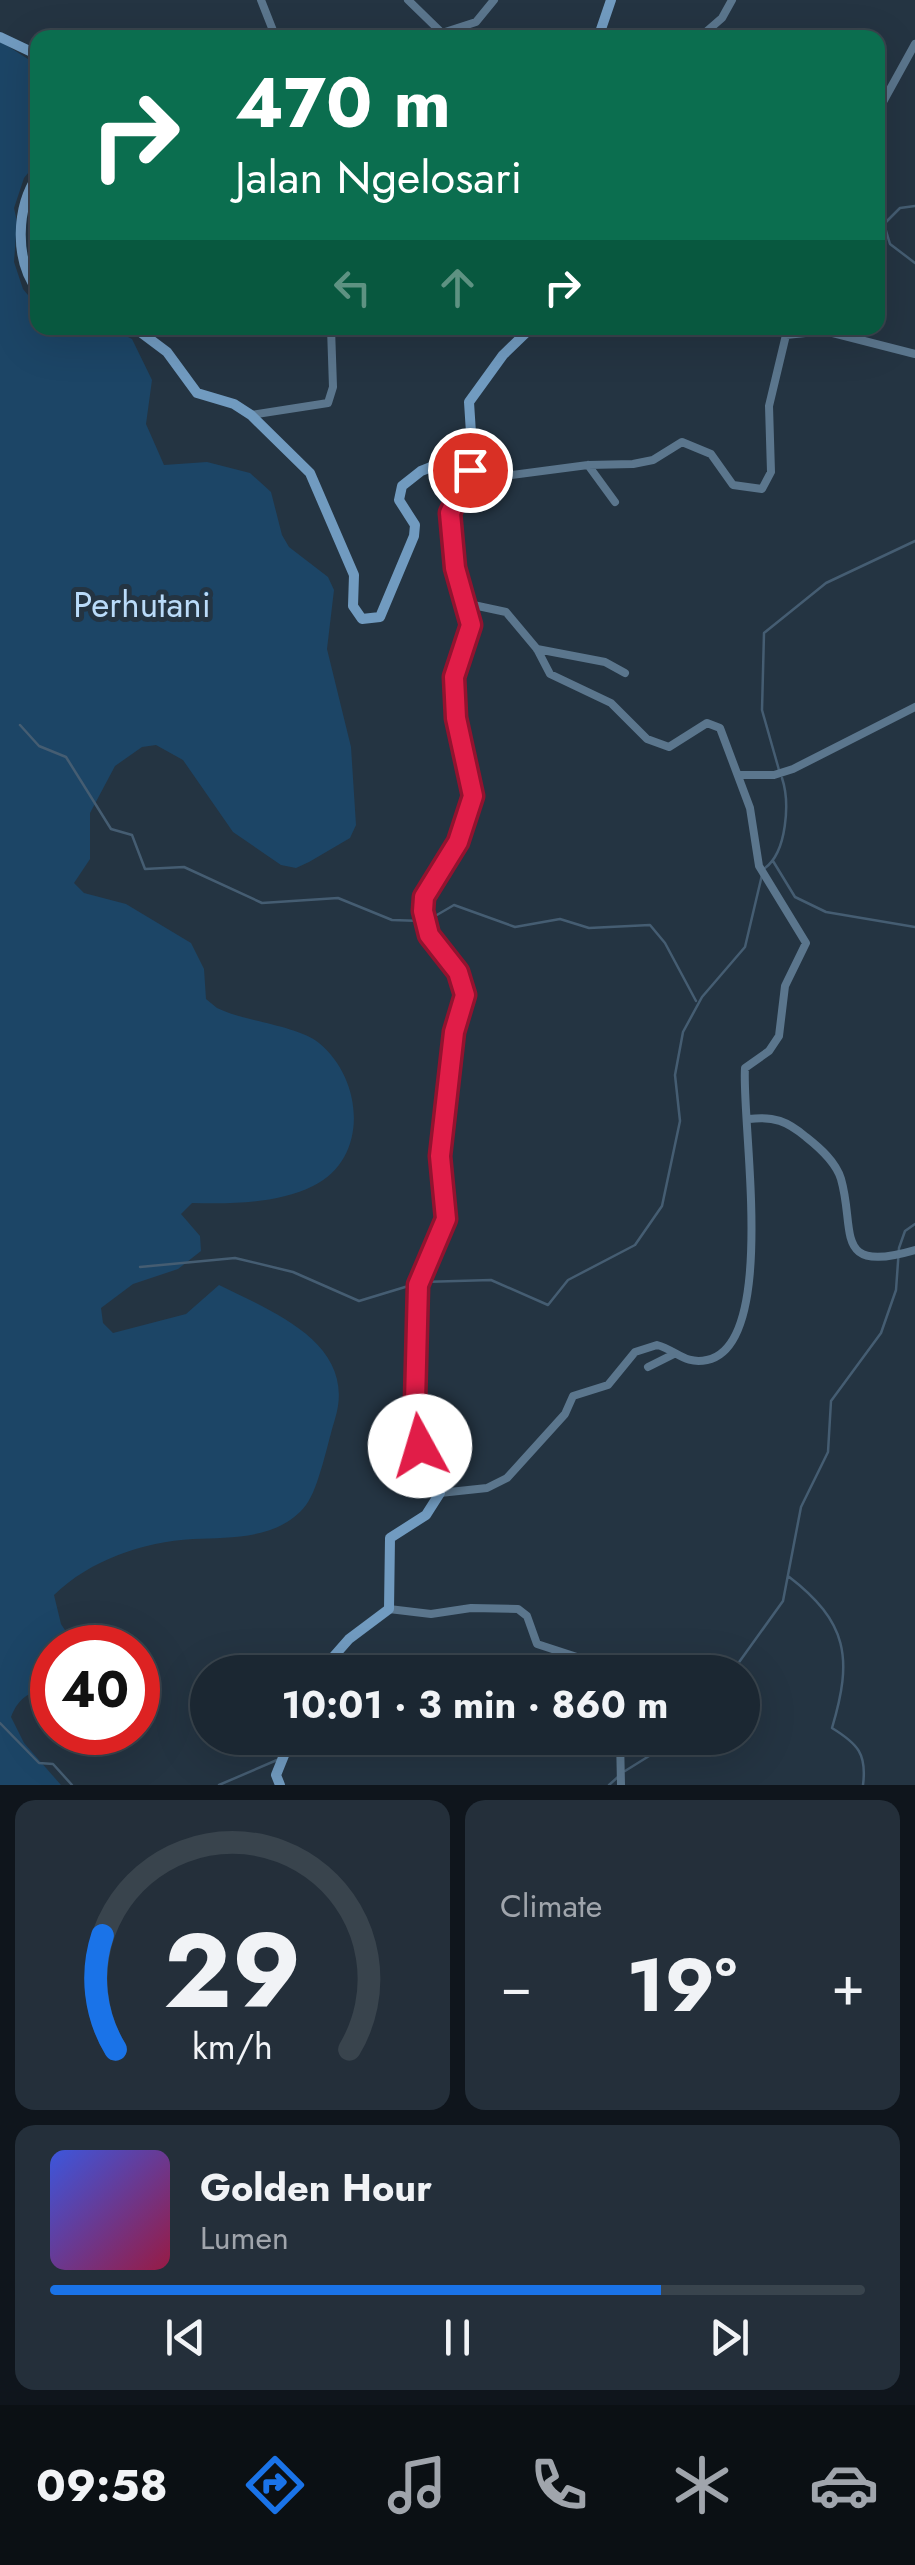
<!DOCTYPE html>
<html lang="en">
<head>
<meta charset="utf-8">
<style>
	:root { --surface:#1b2732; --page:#242f3a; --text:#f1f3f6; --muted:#a0a5ac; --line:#39444d; --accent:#1a73e8 }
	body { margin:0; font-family:Jost,sans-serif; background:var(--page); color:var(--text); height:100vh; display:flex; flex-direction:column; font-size:38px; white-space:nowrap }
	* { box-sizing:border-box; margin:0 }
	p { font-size:32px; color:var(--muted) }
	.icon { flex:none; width:55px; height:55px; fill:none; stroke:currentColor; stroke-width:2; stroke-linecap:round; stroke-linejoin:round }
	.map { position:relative; height:1785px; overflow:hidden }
	.panel { display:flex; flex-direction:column; gap:15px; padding:15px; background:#0f151c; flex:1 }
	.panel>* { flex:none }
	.banner { position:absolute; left:30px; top:30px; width:855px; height:305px; border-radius:20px; box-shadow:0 10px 40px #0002,0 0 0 2px var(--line); background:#0b6e4f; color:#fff; overflow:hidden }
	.speed { position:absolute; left:30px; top:1625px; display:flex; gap:20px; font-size:50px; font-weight:700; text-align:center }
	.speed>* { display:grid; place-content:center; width:130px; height:130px; border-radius:50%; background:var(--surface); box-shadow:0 10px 40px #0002,0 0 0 2px var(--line); line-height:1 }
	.speed .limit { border:15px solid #d22; background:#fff; color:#111 }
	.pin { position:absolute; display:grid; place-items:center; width:85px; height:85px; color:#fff; margin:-42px; border:5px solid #fff; border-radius:50%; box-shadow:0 2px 10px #0007 }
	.me { position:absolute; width:110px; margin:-55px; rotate:354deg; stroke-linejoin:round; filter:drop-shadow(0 0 8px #0008) }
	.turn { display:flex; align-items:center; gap:35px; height:210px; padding:0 40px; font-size:45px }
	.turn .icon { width:130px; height:130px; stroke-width:2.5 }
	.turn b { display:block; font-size:70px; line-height:85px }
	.lanes { display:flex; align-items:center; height:95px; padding:0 40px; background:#0003; justify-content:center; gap:50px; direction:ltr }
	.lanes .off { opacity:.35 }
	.big { font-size:75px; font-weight:700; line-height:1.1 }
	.panel .tile { flex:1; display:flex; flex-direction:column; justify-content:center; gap:15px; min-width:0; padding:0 35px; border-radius:20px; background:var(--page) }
	.panel .dial { align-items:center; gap:0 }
	.dial svg { height:260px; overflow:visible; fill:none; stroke:var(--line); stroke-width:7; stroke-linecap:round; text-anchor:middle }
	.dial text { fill:var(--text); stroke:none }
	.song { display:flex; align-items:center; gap:30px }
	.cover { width:120px; height:120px; border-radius:15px; background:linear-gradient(135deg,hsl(230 70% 55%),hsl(340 70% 35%)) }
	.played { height:10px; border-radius:5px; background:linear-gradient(90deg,var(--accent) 75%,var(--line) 75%) }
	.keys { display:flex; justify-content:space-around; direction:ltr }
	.heat { display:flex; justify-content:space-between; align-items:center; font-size:55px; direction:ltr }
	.panel .tiles { flex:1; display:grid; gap:15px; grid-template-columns:1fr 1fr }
	.tile:last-child { grid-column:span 2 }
	.trip { position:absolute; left:190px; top:1655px; width:570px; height:100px; border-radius:50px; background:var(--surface); box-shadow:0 10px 40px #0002,0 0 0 2px var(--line); font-weight:700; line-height:100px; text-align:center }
	.menu { display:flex; height:160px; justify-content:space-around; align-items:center; background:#0b1014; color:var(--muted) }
	.menu .icon { width:70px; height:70px }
	.menu .active { color:var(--accent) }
	.menu b { font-size:45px; color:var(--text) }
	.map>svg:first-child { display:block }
	.green { fill:#1c4566 }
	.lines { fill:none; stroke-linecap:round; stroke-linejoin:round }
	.stream { stroke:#455d72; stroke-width:2.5 }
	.street { stroke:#5b768d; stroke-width:8 }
	.secondary { stroke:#719bc0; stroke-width:10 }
	.route-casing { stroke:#92132f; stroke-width:25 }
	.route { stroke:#e11d48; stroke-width:18 }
	.labels { text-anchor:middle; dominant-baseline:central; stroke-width:10; stroke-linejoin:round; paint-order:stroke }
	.park-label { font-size:35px; fill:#badbf9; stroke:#243442 }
</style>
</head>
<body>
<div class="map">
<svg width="915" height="1785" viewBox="0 0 915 1785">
	<rect width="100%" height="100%" fill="#243442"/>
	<path class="green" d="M 0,41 L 31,61 L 37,71 L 37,162 L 24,178 L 14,208 L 17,222 L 14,262 L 23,289 L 37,306 L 38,328 L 110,328 L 132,339 L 152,380 L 146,424 L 164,465 L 207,462 L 250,473 L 271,492 L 282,535 L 289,547 L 328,577 L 334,590 L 327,649 L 351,747 L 356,825 L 350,838 L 309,862 L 296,868 L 281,865 L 233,832 L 183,760 L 156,745 L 142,747 L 115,766 L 90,813 L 90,859 L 74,883 L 84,893 L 126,904 L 191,943 L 204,969 L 206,999 L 217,1008 C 245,1022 296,1025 319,1043 C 363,1079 370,1158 313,1186 C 276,1204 231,1204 192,1203 L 181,1214 L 200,1236 L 201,1251 L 178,1269 L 133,1284 L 101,1308 L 103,1323 L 113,1333 L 186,1314 L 219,1285 C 273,1312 358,1344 335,1419 C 328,1441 319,1488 306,1505 C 279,1540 231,1537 193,1539 C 143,1542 90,1560 54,1595 L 61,1624 L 76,1647 L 52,1648 L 52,1685 C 31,1692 19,1696 11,1717 L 24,1743 L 61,1785 L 0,1785 Z"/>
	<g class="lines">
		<path class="stream" d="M 915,206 L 900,208 L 884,224 L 890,244 L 915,263
			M 20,725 L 39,746 L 66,757 L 111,829 L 132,835 L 145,869 L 184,867 L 262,903 L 338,898 L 392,920 L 422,921
			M 779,770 L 762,710 L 764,633 L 826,583 L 915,541
			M 773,861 L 795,897 L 826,912 L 915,927
			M 765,868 C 787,852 790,802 782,778
			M 430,919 L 454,905 L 515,927 L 560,919 L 589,928 L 650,925 L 665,943 L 696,1001
			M 140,1267 L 235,1258 L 293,1272 L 359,1301 L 415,1284
			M 422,1282 L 491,1280 L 548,1305 L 568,1280 L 635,1245 L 662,1206 L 680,1121 L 675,1075 L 683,1032 L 702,997 L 745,947 L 762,875
			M 788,1576 C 848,1622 853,1658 832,1728 C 858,1744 867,1754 863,1785
			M 732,1672 L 783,1601 L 801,1507 L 828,1452 L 831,1401 L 881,1333 L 896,1290 L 899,1248 L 905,1231 L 915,1224
			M 0,1723 L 39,1763 L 53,1764 L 72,1785
			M 429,1738 L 450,1744 L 465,1738
			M 632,1738 L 646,1756
			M 289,1755 L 320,1748 L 359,1749 L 404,1738
			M 625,1771 L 678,1738
			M 219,1785 L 277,1760
			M 609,1785 L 619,1776"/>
		<path class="street" d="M 261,0 L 274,33
			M 408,0 L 442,33 L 476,22 L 494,0
			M 734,36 L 734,38
			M 699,38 L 722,18 L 732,0
			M 878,111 L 915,44
			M 251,415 L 328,403 L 333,387 L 331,328
			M 588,465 L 615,502
			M 470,470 L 497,477 L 588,465 L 633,464 L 653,460 L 682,442 L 711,454 L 733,485 L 762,489 L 771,472 L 769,406 L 786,335 L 825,331 L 915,354
			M 537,649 L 605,662 L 625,673
			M 738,775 L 774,775 L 793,769 L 915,707
			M 749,1119 C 774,1116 787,1121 806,1137 C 820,1148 836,1162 841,1179 C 856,1231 832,1274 915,1250
			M 648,1367 L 674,1354
			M 440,1493 L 487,1488 L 507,1478 L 565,1414 L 573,1396 L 608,1385 L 635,1352 L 657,1345 C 676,1350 685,1365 707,1360 C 779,1345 741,1122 745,1068 L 769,1051 L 779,1036 L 785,986 L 806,943 L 759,866 L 750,808 L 720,728 L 707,723 L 669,747 L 647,739 L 611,703 L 550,674 L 537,649 L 506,612 L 464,603
			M 389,1609 L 431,1614 L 471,1608 L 518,1609 L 527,1616 L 537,1644 L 583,1659 L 593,1672
			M 620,1738 L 621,1785"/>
		<path class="secondary" d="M 0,37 L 38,55
			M 598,38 L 611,0
			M 38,175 C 16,207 14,260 38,291
			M 135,328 L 167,352 L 197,393 L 234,404 L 251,415 L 310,473 L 354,575 L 353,606 L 362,619 L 380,617 L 414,536 L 415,525 L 399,500 L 402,486 L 421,471 L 469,452
			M 320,1672 L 349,1639 L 389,1609 L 390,1538 L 426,1515 L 440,1493 L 420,1446 L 415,1402 L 418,1285 L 446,1219 L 440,1157 L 454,1032 L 465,995 L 458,972 L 429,935 L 423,911 L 425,897 L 458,842 L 473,796 L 456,718 L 455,677 L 471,625 L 455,568 L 450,513 L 473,464 L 469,402 L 503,355 L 531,328
			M 280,1785 L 276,1775 L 291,1738"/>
	</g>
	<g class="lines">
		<g class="route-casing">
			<path id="route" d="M 420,1446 L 415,1402 L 418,1285 L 446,1219 L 440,1156 L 454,1032 L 465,995 L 458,972 L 429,935 L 423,911 L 424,897 L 458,842 L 473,796 L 456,718 L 454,677 L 471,625 L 455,568 L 450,513 L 470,470"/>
		</g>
		<use href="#route" class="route"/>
	</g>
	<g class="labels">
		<g class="park-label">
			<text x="142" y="605">Perhutani</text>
		</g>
	</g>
</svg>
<div class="speed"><div class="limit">40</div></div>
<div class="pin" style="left:470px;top:470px;background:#d93025"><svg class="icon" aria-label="arrive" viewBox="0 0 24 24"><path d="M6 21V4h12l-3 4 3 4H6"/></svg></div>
<svg class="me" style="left:420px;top:1446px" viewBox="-20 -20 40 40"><circle r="19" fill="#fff"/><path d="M0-13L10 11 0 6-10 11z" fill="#e11d48"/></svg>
<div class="trip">10:01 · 3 min · 860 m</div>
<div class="banner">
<div class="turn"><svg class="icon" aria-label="right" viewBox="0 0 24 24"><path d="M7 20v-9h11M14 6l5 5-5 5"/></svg><div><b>470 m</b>Jalan Ngelosari</div></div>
<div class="lanes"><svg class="icon off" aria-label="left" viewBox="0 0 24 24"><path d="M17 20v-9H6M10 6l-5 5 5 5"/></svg><svg class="icon off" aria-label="ahead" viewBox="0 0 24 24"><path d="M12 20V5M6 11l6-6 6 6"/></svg><svg class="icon" aria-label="right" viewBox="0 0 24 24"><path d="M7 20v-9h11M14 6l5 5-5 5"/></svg></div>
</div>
</div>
<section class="panel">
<div class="tiles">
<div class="tile dial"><svg viewBox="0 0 100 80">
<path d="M14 69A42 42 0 1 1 86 69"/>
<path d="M14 69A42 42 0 0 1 10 34" stroke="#1a73e8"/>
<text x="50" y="56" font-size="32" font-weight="700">29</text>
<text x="50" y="72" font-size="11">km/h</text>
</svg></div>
<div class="tile"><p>Climate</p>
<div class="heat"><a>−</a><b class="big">19°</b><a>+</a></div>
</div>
<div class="tile">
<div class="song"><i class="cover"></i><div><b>Golden Hour</b><p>Lumen</p></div></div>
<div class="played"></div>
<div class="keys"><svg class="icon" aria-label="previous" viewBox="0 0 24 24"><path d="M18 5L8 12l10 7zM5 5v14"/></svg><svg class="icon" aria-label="pause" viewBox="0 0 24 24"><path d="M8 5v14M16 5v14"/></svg><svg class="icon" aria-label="next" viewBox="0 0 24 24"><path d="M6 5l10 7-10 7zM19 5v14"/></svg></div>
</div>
</div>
</section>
<nav class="menu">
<b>09:58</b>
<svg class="icon active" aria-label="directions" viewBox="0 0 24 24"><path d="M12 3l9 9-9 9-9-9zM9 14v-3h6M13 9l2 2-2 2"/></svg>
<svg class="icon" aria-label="music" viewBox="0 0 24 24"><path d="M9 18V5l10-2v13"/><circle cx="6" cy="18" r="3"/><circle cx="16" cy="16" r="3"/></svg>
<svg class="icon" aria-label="phone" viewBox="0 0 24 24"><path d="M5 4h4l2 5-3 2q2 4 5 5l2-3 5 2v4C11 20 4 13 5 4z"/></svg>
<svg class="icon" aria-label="climate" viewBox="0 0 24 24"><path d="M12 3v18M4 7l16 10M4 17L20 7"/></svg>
<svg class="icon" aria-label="car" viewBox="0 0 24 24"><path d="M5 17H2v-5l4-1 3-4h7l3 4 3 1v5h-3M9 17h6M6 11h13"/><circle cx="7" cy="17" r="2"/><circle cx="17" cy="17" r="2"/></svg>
</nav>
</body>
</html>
